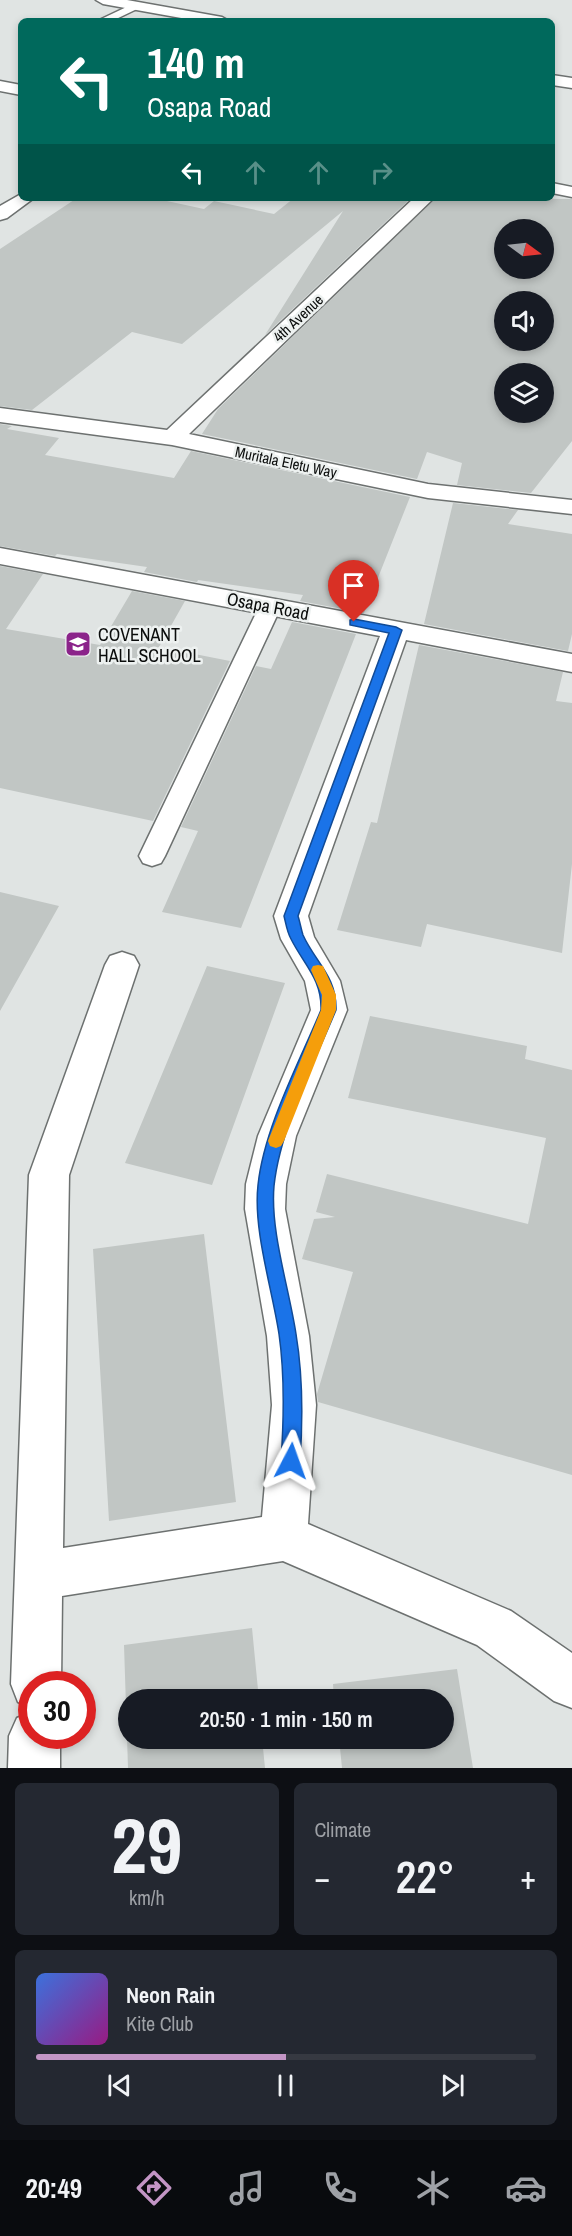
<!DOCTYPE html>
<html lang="en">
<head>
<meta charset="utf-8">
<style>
	:root { --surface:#171b24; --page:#242831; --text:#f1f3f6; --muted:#9ea1a6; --line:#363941; --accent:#c395c5 }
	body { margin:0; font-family:"Archivo Narrow",sans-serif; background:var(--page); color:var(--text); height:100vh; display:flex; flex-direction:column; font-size:22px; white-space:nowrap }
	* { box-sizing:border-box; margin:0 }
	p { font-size:20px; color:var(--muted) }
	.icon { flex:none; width:33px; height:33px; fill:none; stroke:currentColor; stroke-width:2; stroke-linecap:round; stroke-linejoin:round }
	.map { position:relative; height:1768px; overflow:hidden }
	.panel { display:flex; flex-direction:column; gap:15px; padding:15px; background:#0d0f14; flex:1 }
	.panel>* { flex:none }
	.hud { position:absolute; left:18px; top:18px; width:537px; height:183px; border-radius:9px; box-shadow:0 3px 9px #0003; background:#00695c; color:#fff; overflow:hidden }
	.needle { width:39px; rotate:105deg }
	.fabs { position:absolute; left:494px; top:219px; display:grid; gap:12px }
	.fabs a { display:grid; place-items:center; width:60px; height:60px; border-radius:50%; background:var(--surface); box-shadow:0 3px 9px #0003; font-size:30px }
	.speed { position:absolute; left:18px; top:1671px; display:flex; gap:12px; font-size:30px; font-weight:700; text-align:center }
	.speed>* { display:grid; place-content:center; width:78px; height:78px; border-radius:50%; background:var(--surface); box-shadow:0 3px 9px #0003; line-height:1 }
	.speed .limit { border:9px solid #d22; background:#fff; color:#111 }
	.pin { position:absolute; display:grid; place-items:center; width:51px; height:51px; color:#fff; margin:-62px -26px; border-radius:50% 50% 50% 0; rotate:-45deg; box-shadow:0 0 6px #0007 }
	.pin .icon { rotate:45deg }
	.me { position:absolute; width:66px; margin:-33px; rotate:4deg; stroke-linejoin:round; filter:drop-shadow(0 0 4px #0008) }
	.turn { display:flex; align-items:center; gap:21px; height:126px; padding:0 30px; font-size:27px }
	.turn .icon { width:78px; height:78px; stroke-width:2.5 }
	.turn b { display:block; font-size:42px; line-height:51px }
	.lanes { display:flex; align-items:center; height:57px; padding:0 30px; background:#0003; justify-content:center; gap:30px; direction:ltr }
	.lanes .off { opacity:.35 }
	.big { font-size:45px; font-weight:600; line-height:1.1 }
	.panel .card { flex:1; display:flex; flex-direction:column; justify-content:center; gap:9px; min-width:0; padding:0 21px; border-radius:9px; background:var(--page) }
	.panel .dial { align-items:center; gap:0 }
	.dial b { font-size:78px; line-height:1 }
	.song { display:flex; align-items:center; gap:18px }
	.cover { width:72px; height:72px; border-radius:9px; background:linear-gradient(135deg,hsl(220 70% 55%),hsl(310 70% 35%)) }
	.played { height:6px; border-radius:3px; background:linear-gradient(90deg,var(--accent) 50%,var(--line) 50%) }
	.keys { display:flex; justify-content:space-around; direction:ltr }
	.heat { display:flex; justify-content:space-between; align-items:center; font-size:33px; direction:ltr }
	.panel .tiles { flex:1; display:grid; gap:15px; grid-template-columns:1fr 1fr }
	.card:last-child { grid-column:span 2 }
	.trip { position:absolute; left:118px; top:1689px; width:336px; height:60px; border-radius:30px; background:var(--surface); box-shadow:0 3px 9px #0003; font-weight:600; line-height:60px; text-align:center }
	.dock { display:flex; height:96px; justify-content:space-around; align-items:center; background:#090b0e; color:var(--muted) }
	.dock .icon { width:42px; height:42px }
	.dock .active { color:var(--accent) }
	.dock b { font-size:27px; color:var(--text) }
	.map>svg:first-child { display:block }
	.building { fill:#c1c6c4; fill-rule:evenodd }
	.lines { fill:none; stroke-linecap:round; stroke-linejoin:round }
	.service-casing { stroke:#6d7170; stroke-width:3 }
	.minor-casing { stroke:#6d7170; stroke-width:3 }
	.service { fill:#fff; fill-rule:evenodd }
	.minor { fill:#fff; fill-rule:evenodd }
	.route { fill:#1a73e8; stroke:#114b97; stroke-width:1.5 }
	.slow { fill:#f59e0b }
	.labels { text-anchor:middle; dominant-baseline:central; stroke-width:5; stroke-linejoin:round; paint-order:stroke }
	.far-street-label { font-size:15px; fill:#0a0c0b; stroke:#edf1f0 }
	.street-label { font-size:18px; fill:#0a0c0b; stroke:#edf1f0 }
	.poi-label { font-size:18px; fill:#0a0c0b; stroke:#edf1f0; text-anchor:start }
</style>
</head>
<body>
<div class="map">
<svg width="572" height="1768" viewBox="0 0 572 1768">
	<rect width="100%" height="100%" fill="#e0e4e3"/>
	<path class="building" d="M 77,198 L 153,198 L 204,209 L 214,201 L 274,214 L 294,198 L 411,198 L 265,335 L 343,211 L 182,344 L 132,332 L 32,410 L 0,406 L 0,249 Z
		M 436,198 L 572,199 L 572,441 L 531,493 L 457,485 L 462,463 L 427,452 L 417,479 L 202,434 L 218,409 ZM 504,230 L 543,230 L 543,268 L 504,268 ZM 504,302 L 543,302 L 543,340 L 504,340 ZM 504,374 L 543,374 L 543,412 L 504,412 Z
		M 0,424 L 12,426 L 7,429 L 59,438 L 45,455 L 174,478 L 191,451 L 410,497 L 364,613 L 300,601 L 303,595 L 198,580 L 197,582 L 144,572 L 147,567 L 57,554 L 55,556 L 0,546 Z
		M 453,503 L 518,510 L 508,524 L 572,534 L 572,634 L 568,651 L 424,624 Z
		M 0,566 L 43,574 L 6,629 L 100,645 L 132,591 L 185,601 L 159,647 L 230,661 L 153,821 L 0,788 Z
		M 292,622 L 356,634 L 241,928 L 162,912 L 198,831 L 181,827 L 256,666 L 271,669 Z
		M 419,645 L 563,672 L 556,701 L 572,703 L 572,864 L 562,953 L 427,924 L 421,947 L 337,930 L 371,822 L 377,823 Z
		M 0,892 L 59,906 L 0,1011 Z
		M 207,966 L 285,983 L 212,1185 L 125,1163 Z
		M 370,1016 L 527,1046 L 525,1059 L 572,1070 L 572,1475 L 318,1402 L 317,1394 L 353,1272 L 302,1259 L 314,1219 L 335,1217 L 316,1212 L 327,1174 L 528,1224 L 546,1138 L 348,1098 Z
		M 204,1234 L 236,1502 L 109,1521 L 93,1249 Z
		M 252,1628 L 259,1700 L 129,1700 L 129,1738 L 262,1738 L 265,1768 L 128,1768 L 124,1645 Z
		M 457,1669 L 473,1768 L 342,1768 L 339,1738 L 444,1738 L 444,1700 L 334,1700 L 333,1684 Z"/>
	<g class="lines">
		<g class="service-casing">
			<path id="service" d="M 135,3 L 139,4 L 139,8 L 112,21 L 97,21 Z
				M 270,600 L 278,602 L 281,607 L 165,856 L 161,863 L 152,866 L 143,863 L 139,856 L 259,607 L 262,602 Z"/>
		</g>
		<g class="minor-casing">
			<path id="minor" d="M 96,0 L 127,0 L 222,17 L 229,21 L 198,21 L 103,4 Z
				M 552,75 L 572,78 L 572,88 L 552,85 Z
				M 0,81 L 21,85 L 21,95 L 0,91 Z
				M 552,183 L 572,187 L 572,197 L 552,193 Z
				M 21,194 L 21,198 L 34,198 L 7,218 L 0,220 L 0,206 Z
				M 414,198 L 434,198 L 189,434 L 428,484 L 572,500 L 572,514 L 428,498 L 172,445 L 0,422 L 0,408 L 167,430 Z
				M 0,548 L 572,654 L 572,672 L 406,640 L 308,916 L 314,937 L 340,981 L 347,1010 L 296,1136 L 286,1184 L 285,1209 L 309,1336 L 316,1405 L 308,1524 L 511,1611 L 572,1653 L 572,1708 L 554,1701 L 477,1645 L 283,1561 L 62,1596 L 61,1684 L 32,1684 L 32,1707 L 18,1702 L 11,1684 L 29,1175 L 105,965 L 110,956 L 122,952 L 134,956 L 139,965 L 69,1175 L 63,1548 L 262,1517 L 272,1405 L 267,1336 L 245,1209 L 246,1184 L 258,1136 L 311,1010 L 305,981 L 281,939 L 274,916 L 380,636 L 0,564 Z
				M 32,1712 L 32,1736 L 60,1736 L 60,1768 L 8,1768 L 9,1736 L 17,1718 Z"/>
		</g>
		<use href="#service" class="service"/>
		<use href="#minor" class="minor"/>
	</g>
	<path class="route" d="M 354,619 L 396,627 L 402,630 L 298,916 C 300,922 301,929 303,935 C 315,962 337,976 336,1010 C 314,1063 280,1129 274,1186 C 270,1231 289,1288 296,1334 C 303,1376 303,1418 300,1461 L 297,1468 L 291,1470 L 284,1468 L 281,1461 C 284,1418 285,1376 279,1334 C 272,1288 253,1230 258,1185 C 264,1128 299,1063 321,1010 C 322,979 304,965 291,939 C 287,932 286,924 284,916 L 389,633 L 350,625 L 350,620 Z"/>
	<path class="slow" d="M 318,965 L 323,966 L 336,995 L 336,1010 L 284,1141 L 281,1146 L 276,1148 L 270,1146 L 268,1141 L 321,1010 L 322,995 L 311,970 L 313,966 Z"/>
	<defs>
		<g id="school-square" transform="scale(1.35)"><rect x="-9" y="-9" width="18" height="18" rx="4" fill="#8b238a" stroke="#edf1f0"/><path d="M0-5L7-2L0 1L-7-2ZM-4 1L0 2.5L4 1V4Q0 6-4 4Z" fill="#fff"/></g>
	</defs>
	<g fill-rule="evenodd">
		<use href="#school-square" x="78" y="644"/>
	</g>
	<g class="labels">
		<g class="far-street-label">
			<text transform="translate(298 318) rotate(-43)">4th Avenue</text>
			<text transform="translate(286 462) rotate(12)">Muritala Eletu Way</text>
		</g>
		<g class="street-label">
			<text transform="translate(268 606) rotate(11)">Osapa Road</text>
		</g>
		<g class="poi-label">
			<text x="98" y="634">COVENANT<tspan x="98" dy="21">HALL SCHOOL</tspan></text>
		</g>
	</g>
</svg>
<div class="fabs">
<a><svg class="needle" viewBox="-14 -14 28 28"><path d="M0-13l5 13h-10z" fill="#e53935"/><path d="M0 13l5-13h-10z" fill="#9ea1a6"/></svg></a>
<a><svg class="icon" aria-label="sound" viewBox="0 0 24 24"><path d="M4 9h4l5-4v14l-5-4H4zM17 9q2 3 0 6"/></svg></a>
<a><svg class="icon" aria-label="layers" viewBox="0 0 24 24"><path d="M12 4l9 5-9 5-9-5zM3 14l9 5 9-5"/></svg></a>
</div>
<div class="speed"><div class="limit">30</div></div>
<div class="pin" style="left:354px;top:622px;background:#d93025"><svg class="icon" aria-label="arrive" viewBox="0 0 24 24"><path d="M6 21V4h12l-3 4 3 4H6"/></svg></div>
<svg class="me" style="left:291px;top:1461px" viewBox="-20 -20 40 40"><path d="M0-17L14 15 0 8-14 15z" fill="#1a73e8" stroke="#fff" stroke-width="4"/></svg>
<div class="trip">20:50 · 1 min · 150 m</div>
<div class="hud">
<div class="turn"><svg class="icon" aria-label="left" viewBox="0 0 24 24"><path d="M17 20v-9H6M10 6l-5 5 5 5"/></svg><div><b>140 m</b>Osapa Road</div></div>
<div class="lanes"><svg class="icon" aria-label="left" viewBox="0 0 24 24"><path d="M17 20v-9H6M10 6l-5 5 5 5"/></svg><svg class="icon off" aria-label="ahead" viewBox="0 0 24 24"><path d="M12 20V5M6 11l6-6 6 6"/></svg><svg class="icon off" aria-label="ahead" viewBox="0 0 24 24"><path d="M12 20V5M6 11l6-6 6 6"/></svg><svg class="icon off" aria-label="right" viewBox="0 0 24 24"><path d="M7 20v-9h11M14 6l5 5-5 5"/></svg></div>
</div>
</div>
<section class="panel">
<div class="tiles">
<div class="card dial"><b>29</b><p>km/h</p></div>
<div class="card"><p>Climate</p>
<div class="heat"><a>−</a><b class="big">22°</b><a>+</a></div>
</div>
<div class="card">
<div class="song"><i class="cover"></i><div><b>Neon Rain</b><p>Kite Club</p></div></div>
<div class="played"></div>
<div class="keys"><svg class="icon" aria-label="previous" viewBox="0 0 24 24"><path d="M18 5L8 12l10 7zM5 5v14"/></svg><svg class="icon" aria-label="pause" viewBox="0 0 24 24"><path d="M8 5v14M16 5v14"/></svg><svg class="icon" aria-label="next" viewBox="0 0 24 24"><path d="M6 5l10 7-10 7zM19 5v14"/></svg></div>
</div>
</div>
</section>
<nav class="dock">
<b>20:49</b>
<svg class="icon active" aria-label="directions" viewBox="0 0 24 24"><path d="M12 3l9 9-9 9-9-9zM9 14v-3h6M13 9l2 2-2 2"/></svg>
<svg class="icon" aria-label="music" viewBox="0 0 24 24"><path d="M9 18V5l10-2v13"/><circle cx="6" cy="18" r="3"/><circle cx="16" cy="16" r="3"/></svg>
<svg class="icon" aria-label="phone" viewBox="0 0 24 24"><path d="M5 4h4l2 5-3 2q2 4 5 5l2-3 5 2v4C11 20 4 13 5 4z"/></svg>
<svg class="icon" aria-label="climate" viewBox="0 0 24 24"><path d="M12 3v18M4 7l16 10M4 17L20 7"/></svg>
<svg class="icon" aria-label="car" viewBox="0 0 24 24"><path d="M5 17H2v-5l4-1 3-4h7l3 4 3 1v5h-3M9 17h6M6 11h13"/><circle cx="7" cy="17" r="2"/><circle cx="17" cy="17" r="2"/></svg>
</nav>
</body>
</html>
